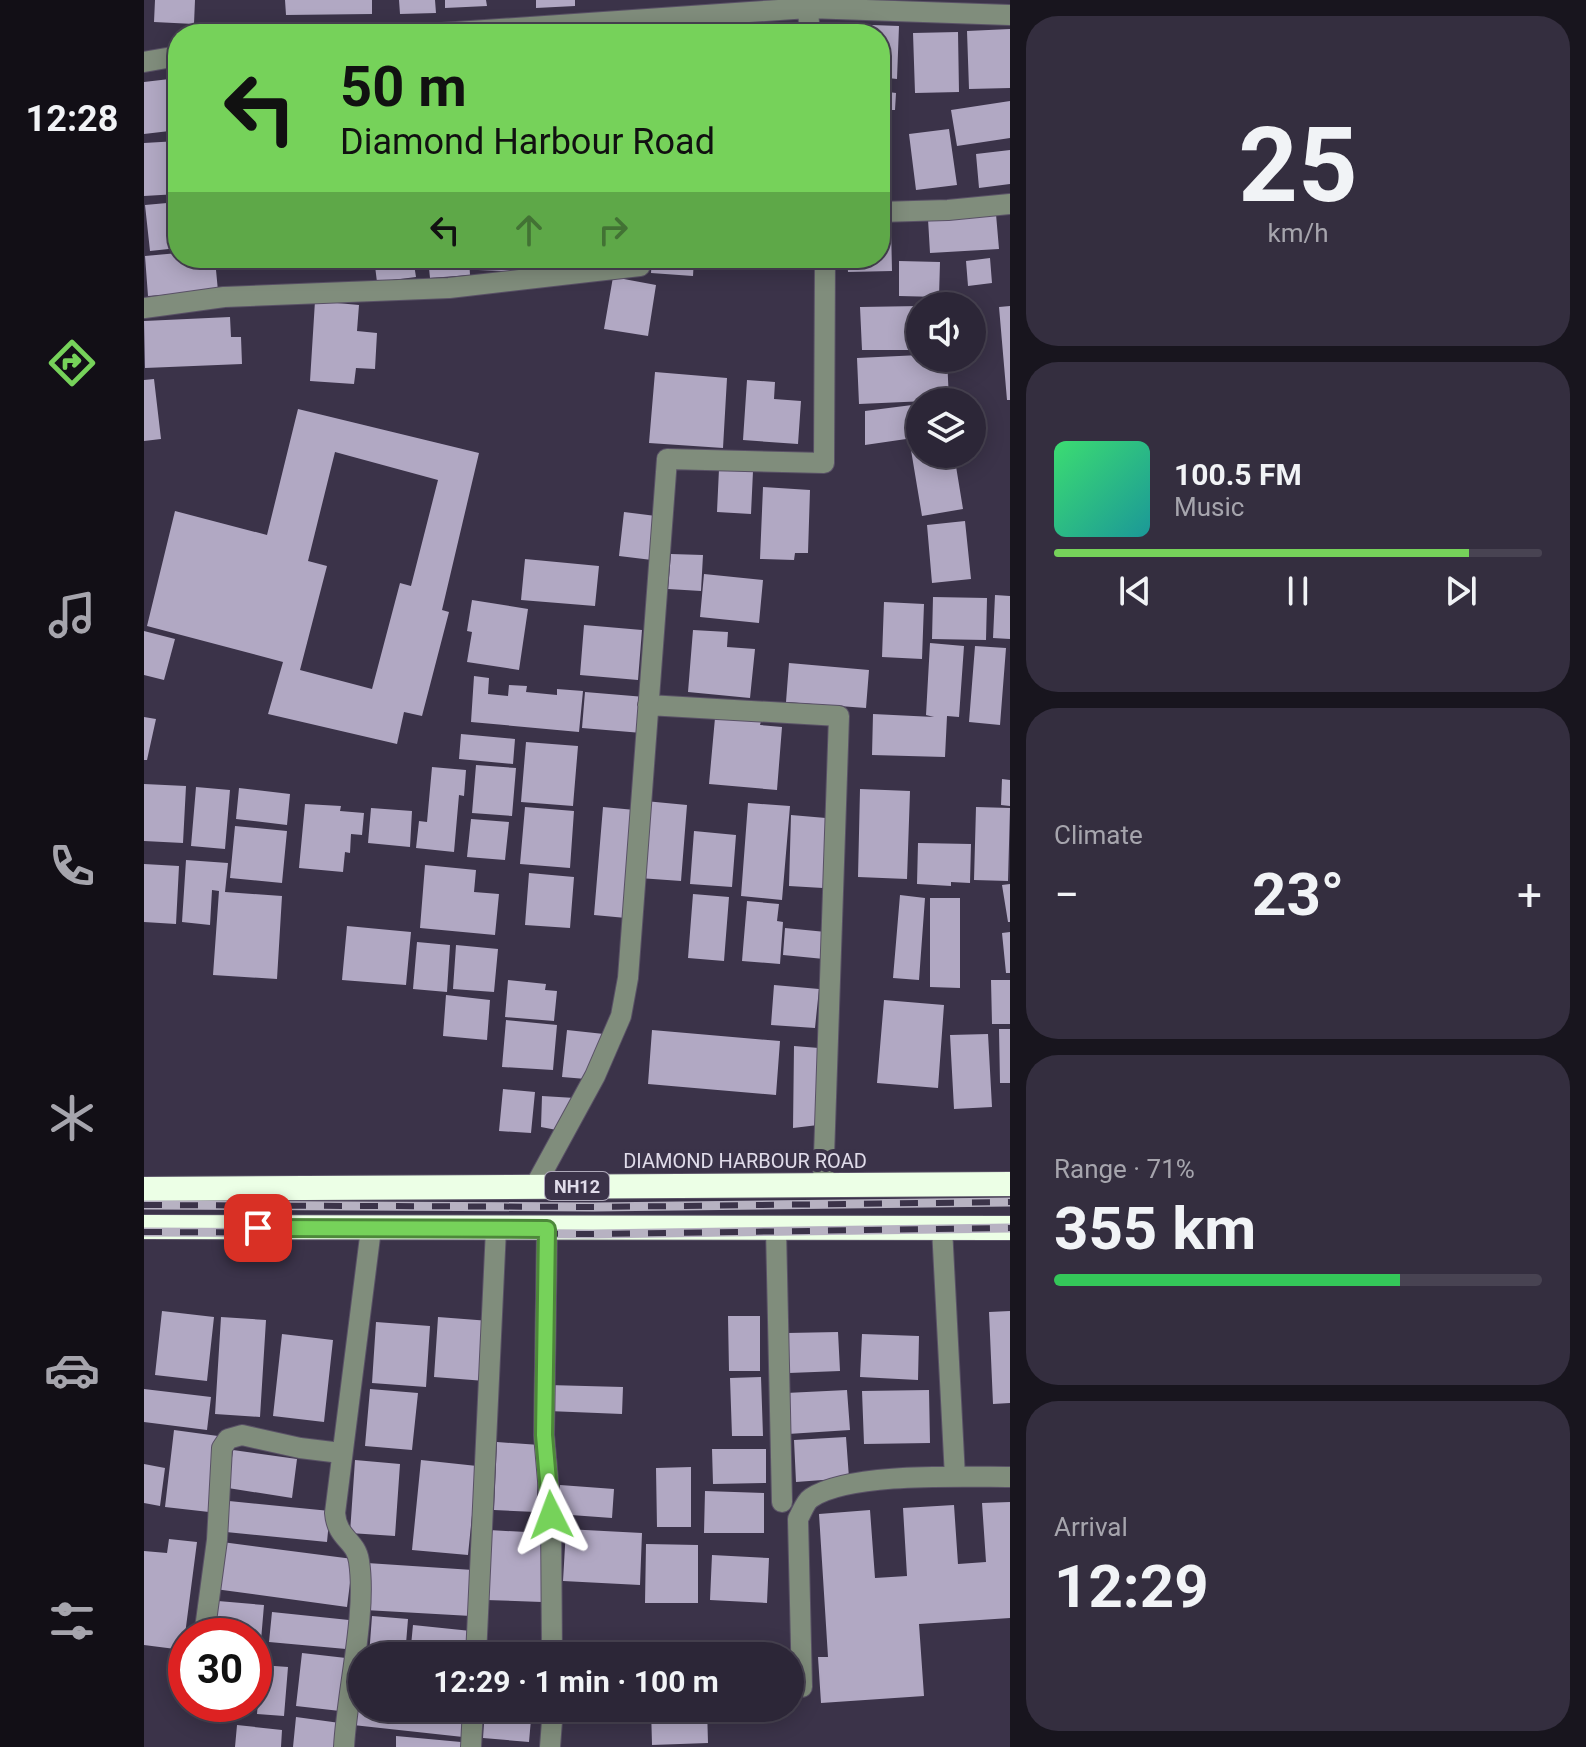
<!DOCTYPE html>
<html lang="en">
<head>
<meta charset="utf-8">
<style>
	:root { --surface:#2c2637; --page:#342e3f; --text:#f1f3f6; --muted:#a6a5ad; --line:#484352; --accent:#76d25a }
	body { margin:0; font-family:Roboto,sans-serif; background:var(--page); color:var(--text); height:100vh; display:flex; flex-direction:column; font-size:30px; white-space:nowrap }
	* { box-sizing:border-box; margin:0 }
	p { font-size:26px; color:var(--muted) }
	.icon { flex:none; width:44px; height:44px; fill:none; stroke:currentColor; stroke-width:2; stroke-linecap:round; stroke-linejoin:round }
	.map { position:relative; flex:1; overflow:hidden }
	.panel { display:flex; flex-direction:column; gap:16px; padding:16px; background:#18151e; width:576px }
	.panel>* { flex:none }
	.top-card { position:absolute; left:24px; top:24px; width:722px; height:244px; border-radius:32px; box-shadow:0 4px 20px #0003,0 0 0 2px var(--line); background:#76d25a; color:#111; overflow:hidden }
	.buttons { position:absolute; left:762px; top:292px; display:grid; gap:16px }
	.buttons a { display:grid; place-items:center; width:80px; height:80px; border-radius:50%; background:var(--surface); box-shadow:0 4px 20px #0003,0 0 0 2px var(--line); font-size:40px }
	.speed { position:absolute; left:24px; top:1618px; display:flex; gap:16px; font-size:40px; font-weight:700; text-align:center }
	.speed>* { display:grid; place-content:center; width:104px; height:104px; border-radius:50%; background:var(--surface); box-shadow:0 4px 20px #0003,0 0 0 2px var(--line); line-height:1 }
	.speed .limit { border:12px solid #d22; background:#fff; color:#111 }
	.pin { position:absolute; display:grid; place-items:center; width:68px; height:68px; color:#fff; margin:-34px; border-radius:16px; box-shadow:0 4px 12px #0006 }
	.me { position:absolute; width:88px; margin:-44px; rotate:357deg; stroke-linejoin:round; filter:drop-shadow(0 0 6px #0008) }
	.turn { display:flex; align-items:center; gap:28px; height:168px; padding:0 40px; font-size:36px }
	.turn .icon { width:104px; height:104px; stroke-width:2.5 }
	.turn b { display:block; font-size:56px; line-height:68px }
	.lanes { display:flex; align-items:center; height:76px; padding:0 40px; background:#0003; justify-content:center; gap:40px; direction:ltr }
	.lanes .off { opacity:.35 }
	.big { font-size:60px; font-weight:700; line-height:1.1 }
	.panel .card { flex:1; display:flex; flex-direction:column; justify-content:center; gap:12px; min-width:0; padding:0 28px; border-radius:32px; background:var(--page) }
	.panel .dial { align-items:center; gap:0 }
	.dial b { font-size:104px; line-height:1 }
	.song { display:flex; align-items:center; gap:24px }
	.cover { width:96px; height:96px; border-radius:12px; background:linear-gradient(135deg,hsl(140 70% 55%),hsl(180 70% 35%)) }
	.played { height:8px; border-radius:4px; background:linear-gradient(90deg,var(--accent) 85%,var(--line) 85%) }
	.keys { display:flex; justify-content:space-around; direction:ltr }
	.heat { display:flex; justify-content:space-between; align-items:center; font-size:44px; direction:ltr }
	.charge { height:12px; border-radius:6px; background:linear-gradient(90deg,#34c759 71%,var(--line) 0) }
	.trip { position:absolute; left:204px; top:1642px; width:456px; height:80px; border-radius:40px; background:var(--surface); box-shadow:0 4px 20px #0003,0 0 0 2px var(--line); font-weight:700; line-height:80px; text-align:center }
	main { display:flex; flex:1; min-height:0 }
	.menu { display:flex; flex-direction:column; width:144px; justify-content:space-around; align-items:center; background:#120f16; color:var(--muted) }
	.menu .icon { width:56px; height:56px }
	.menu .selected { color:var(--accent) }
	.menu b { font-size:36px; color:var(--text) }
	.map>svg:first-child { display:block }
	.building { fill:#b1a8c3; fill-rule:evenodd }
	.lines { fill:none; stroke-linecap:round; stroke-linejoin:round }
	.minor-casing { stroke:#595166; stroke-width:22 }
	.highway-casing { stroke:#595166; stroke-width:26 }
	.minor { stroke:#808d7c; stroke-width:20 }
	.highway { stroke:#ecffe6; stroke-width:24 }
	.rail-casing { stroke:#b7b2c2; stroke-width:9 }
	.rail { stroke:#3b3349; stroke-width:6; stroke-dasharray:18; stroke-linecap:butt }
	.route-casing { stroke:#4d883a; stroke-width:20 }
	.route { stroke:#76d25a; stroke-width:14 }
	.labels { text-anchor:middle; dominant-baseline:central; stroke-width:8; stroke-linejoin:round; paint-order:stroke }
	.shield { fill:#3b3349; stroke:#aea9ba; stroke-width:2 }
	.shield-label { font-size:18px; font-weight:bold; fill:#e0dcea }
	.street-label { font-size:20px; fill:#e0dcea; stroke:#3b3349 }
</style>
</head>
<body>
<main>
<nav class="menu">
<b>12:28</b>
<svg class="icon selected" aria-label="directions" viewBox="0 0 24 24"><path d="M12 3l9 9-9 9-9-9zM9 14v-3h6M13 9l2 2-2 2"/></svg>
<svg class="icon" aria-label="music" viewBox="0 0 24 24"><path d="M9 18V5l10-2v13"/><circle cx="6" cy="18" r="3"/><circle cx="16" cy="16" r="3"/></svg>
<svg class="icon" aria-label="phone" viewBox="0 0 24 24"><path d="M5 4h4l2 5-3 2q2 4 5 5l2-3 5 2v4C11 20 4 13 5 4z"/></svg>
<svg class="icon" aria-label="climate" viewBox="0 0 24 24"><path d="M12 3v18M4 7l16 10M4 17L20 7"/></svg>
<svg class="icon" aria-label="car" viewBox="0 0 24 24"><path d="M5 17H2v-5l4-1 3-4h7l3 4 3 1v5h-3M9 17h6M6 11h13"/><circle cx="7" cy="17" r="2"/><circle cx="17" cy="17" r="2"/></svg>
<svg class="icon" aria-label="filters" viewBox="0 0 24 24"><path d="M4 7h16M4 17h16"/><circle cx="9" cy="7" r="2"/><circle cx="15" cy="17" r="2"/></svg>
</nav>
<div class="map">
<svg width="866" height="1747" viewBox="0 0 866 1747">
	<rect width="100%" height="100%" fill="#3b3349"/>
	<path class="building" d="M 11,0 L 51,0 L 50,24 L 10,22 Z
		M 141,0 L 228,0 L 228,14 L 142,15 Z
		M 255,0 L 291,0 L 292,13 L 256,14 Z
		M 301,0 L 342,0 L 343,6 L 301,8 Z
		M 392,0 L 431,0 L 431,6 L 392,8 Z
		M 509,24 L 579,30 L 579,34 L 509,34 Z
		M 701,24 L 755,26 L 753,79 L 744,78 L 744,92 L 752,93 L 751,110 L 736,110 L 736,34 L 701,34 Z
		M 596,25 L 650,26 L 650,34 L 596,34 Z
		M 866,29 L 866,88 L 825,89 L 823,31 Z
		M 814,32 L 815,92 L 771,93 L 769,33 Z
		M 34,78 L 34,130 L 0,134 L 0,82 Z
		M 866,101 L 866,138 L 813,146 L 807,110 Z
		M 745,124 L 747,205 L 736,205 L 736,125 Z
		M 805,129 L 813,185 L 772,190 L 765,134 Z
		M 34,141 L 34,194 L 0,196 L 0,143 Z
		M 866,150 L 866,184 L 835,188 L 832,154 Z
		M 34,202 L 34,248 L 6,251 L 1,205 Z
		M 852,214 L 855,249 L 786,253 L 784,219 Z
		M 747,224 L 748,271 L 704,272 L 703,258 L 736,258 L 736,225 Z
		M 34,253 L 34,258 L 92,258 L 93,269 L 72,270 L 74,291 L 4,296 L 1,256 Z
		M 230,258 L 269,258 L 272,277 L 233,282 Z
		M 284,258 L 325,258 L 326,275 L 286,278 Z
		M 334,258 L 388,258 L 388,272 L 334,270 Z
		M 508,258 L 550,258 L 549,276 L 507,273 Z
		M 846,258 L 848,283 L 824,286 L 822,261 Z
		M 755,261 L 796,262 L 795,297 L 755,296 Z
		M 469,277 L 512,285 L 504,336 L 460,329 Z
		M 171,301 L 215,305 L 213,331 L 233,333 L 231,369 L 212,368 L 210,384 L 166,381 Z
		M 776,306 L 776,350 L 718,350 L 716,307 Z
		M 866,306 L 866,400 L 863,400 L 855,307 Z
		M 86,317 L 87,337 L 97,337 L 98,364 L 1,368 L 0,321 Z
		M 776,355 L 776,358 L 803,358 L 805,400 L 715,404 L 713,358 Z
		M 511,372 L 583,378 L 579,448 L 505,443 Z
		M 10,379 L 17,439 L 0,441 L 0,380 Z
		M 603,380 L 631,382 L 630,399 L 657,401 L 654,444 L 599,440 Z
		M 776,404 L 776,437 L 721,445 L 721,411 Z
		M 154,409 L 335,453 L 298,610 L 305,612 L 278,716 L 260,712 L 253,744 L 124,714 L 139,662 L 3,626 L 31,511 L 123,535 ZM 191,452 L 294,480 L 267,586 L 256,583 L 228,689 L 156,670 L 183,566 L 164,561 Z
		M 776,443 L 776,454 L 810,454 L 819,509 L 778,516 L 766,444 Z
		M 575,469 L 609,471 L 607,514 L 573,512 Z
		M 619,487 L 666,490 L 664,553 L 651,553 L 650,560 L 616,559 Z
		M 480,512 L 512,516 L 508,560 L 475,556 Z
		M 821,521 L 827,579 L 788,583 L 783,525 Z
		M 527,554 L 559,555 L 557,591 L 524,589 Z
		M 381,559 L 455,566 L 451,606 L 377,600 Z
		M 560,574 L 619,580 L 615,623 L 556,617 Z
		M 851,595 L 866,596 L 866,639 L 849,638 Z
		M 789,597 L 843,598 L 842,640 L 788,639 Z
		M 328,600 L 384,609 L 375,670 L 323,662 L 328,632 L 323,631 Z
		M 740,602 L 780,604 L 778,659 L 738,657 Z
		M 440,625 L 498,630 L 494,680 L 436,675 Z
		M 549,630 L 584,632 L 583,647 L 611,649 L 606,698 L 544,692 Z
		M 0,631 L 31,639 L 20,680 L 0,675 Z
		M 786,643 L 820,646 L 815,717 L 803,716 L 801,757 L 728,755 L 729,714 L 790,717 L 782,715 Z
		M 831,646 L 862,648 L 856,725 L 825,722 Z
		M 645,663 L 725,670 L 722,708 L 642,702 Z
		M 330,676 L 345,678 L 344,694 L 364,696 L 365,685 L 383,686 L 382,692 L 413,695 L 413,689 L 439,691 L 435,732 L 327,722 Z
		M 441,692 L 501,697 L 498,733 L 438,728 Z
		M 0,717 L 12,719 L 3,760 L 0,760 Z
		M 571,718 L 617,721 L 616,725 L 638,727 L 633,790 L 565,784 Z
		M 317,734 L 371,739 L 369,764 L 315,759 Z
		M 382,742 L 434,746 L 429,806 L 377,802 Z
		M 332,765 L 372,768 L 368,816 L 328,813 Z
		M 288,767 L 322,770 L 320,796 L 315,795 L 310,852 L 272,848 L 275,821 L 283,822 Z
		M 858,779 L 866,780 L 866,806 L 857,805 Z
		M 0,784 L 42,786 L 39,843 L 0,841 Z
		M 52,787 L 86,790 L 81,849 L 47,846 Z
		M 95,788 L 146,794 L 143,825 L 92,819 Z
		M 716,789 L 766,791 L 763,879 L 714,877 Z
		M 501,801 L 543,805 L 537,881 L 495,878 Z
		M 604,803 L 646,806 L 638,900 L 597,896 Z
		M 161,804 L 197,806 L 196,811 L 220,813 L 218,835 L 207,834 L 206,853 L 201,852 L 199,872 L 155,868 Z
		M 381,807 L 430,811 L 426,868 L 376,864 Z
		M 459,807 L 491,810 L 482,918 L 450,915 Z
		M 832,807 L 866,808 L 864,881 L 830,880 Z
		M 227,808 L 268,811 L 266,847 L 224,843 Z
		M 647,815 L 682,818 L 679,888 L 645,886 Z
		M 327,819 L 365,822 L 361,860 L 323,857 Z
		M 91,826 L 143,831 L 138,883 L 86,878 Z
		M 550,831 L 592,835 L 588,887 L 546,884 Z
		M 774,843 L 827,844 L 826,883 L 807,882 L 807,886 L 773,884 Z
		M 42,860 L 84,863 L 81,892 L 138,896 L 133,979 L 69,975 L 75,891 L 68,890 L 66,925 L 38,922 Z
		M 0,864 L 35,866 L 32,924 L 0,922 Z
		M 281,865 L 332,870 L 330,892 L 355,894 L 351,935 L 276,928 Z
		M 385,873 L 430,877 L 426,928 L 381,925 Z
		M 866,884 L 866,922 L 864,922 L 858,885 Z
		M 549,894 L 585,897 L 580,961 L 544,958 Z
		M 756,895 L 781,898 L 775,980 L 749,978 Z
		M 786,898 L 816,898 L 816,988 L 786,987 Z
		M 603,901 L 635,904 L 633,921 L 639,922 L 636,964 L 598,961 Z
		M 203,926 L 267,932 L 262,985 L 198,980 Z
		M 641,928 L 682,932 L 680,959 L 639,955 Z
		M 866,932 L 866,973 L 862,973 L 858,933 Z
		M 273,942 L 306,945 L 303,992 L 269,989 Z
		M 312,945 L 354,949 L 350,992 L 309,989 Z
		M 364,980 L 402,984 L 401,990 L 413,991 L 410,1021 L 361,1017 Z
		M 847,980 L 866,980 L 866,1024 L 848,1024 Z
		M 630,985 L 675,989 L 671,1028 L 627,1025 Z
		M 302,995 L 346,1000 L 343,1040 L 299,1036 Z
		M 740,1000 L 800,1005 L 794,1088 L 733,1083 Z
		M 362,1020 L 413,1025 L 409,1070 L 358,1067 Z
		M 855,1029 L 866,1029 L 866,1083 L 856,1083 Z
		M 423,1030 L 460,1034 L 442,1079 L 418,1077 Z
		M 508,1030 L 636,1041 L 632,1095 L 504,1084 Z
		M 844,1034 L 848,1107 L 810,1109 L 806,1035 Z
		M 650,1046 L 675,1048 L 674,1125 L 649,1128 Z
		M 359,1089 L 391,1092 L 387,1133 L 355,1131 Z
		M 398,1096 L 431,1098 L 418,1131 L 397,1127 Z
		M 18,1311 L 70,1317 L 63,1381 L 11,1375 Z
		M 866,1311 L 866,1403 L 849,1404 L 845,1312 Z
		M 584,1316 L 616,1316 L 616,1371 L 585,1371 Z
		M 77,1317 L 122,1320 L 116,1417 L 71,1414 Z
		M 294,1317 L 346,1321 L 341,1381 L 290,1377 Z
		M 232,1322 L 286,1326 L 282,1387 L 228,1383 Z
		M 694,1332 L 696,1371 L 645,1373 L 643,1333 Z
		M 138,1334 L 189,1340 L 180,1422 L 129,1416 Z
		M 718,1334 L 775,1336 L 774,1380 L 716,1377 Z
		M 617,1377 L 619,1436 L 588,1436 L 586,1378 Z
		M 404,1385 L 479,1387 L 478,1414 L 404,1411 Z
		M 0,1389 L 67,1397 L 63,1430 L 0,1422 Z
		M 226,1389 L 274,1393 L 268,1450 L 221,1446 Z
		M 703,1390 L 706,1430 L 644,1434 L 642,1393 Z
		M 785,1390 L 786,1443 L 720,1444 L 718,1391 Z
		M 30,1430 L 74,1436 L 65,1512 L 21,1507 Z
		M 702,1437 L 705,1478 L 652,1482 L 650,1440 Z
		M 353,1442 L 396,1445 L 392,1512 L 350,1510 Z
		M 568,1449 L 622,1449 L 622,1483 L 569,1484 Z
		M 89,1450 L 153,1459 L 148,1498 L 84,1488 Z
		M 211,1460 L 256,1464 L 251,1536 L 206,1533 Z
		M 277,1460 L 333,1466 L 324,1555 L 268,1550 Z
		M 0,1464 L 21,1468 L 16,1506 L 0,1503 Z
		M 547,1467 L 547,1527 L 513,1527 L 512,1468 Z
		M 416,1485 L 470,1489 L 468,1518 L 413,1514 Z
		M 561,1491 L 620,1493 L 620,1533 L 560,1533 Z
		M 85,1501 L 186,1511 L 183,1542 L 82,1532 Z
		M 866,1502 L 866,1618 L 775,1624 L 780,1696 L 677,1703 L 674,1657 L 684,1657 L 675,1514 L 726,1510 L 731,1578 L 763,1576 L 759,1508 L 810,1505 L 814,1564 L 842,1562 L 838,1503 Z
		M 422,1529 L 498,1533 L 496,1585 L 419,1581 Z
		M 345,1530 L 401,1533 L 398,1602 L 342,1600 Z
		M 25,1539 L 53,1542 L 39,1650 L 0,1645 L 0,1551 L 23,1553 Z
		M 78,1542 L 209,1559 L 203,1607 L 71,1589 Z
		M 502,1544 L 554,1545 L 554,1603 L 501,1603 Z
		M 568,1555 L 625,1558 L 623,1603 L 566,1600 Z
		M 223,1563 L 329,1570 L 327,1616 L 221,1610 Z
		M 74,1601 L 120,1605 L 116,1652 L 110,1651 L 110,1636 L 71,1636 Z
		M 128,1612 L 205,1620 L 202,1649 L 125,1642 Z
		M 228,1616 L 264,1619 L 261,1656 L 225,1656 Z
		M 269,1625 L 327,1631 L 324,1656 L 266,1656 Z
		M 158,1653 L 202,1658 L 196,1711 L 152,1706 Z
		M 117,1665 L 144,1667 L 140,1716 L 113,1714 Z
		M 212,1696 L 218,1697 L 218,1708 L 323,1708 L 319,1737 L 209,1725 Z
		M 341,1708 L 388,1708 L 385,1742 L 339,1738 Z
		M 507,1708 L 563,1708 L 564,1743 L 508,1745 Z
		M 152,1717 L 196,1723 L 193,1747 L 149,1747 Z
		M 93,1725 L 138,1730 L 137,1747 L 91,1747 Z
		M 252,1736 L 317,1742 L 317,1747 L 252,1747 Z"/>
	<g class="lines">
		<g class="minor-casing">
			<path id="minor" d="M 663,0 L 666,34
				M 283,34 L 664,8 L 866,15
				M 0,62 L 34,56
				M 736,212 L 804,210 L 866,204
				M 0,308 L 80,297 L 305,288 L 496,266
				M 504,705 L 695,716 L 679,1185
				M 391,1186 L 451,1076 L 477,1016 L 484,978 L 523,459 L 680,463 L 681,258
				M 798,1228 L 811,1477
				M 403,1229 L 400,1435 L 407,1515 L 408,1656
				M 632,1229 L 638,1502
				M 60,1636 L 73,1540 L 78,1448 L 84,1439 L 98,1435 L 156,1448 L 197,1453
				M 332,1656 L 352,1229
				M 658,1687 L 654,1519 C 658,1512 661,1502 667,1498 C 705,1472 819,1477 866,1477
				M 200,1747 C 203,1691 223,1614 215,1561 C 212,1540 193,1539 191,1513 L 227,1229
				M 327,1747 L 329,1708
				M 406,1747 L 409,1708"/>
		</g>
		<g class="highway-casing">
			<path id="highway" d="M 0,1189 L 866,1184
				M 0,1227 L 866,1228"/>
		</g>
		<use href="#minor" class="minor"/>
		<use href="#highway" class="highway"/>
		<g class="rail-casing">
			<path id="rail" d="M 0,1205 L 450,1207 L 866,1202
				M 0,1232 L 449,1234 L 866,1228"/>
		</g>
		<use href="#rail" class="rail"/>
	</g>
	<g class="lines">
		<g class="route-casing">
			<path id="route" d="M 114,1228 L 403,1229 L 400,1435 L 407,1515"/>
		</g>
		<use href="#route" class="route"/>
	</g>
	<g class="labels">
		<rect class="shield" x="401" y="1172" width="64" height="28" rx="6"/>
		<g class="shield-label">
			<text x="433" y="1186">NH12</text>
		</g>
		<g class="street-label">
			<text x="601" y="1161">DIAMOND HARBOUR ROAD</text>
		</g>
	</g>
</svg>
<div class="buttons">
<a><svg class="icon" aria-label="sound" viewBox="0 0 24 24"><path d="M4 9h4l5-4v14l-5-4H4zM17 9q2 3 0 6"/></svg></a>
<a><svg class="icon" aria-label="layers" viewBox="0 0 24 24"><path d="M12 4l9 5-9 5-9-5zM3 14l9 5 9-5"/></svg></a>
</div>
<div class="speed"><div class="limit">30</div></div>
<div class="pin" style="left:114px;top:1228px;background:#d93025"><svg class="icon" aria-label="arrive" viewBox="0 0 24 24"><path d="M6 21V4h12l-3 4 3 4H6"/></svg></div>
<svg class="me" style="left:407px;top:1515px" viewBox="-20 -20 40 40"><path d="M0-17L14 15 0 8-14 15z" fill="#76d25a" stroke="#fff" stroke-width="4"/></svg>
<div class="trip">12:29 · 1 min · 100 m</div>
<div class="top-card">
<div class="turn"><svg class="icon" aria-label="left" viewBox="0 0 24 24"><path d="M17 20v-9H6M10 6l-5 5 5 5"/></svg><div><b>50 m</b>Diamond Harbour Road</div></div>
<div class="lanes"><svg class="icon" aria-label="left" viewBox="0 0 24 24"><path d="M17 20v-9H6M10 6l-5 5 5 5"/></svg><svg class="icon off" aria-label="ahead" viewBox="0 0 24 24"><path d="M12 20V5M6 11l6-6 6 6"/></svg><svg class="icon off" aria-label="right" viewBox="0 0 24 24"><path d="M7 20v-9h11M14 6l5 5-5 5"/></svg></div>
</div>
</div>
<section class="panel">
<div class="card dial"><b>25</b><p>km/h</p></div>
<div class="card">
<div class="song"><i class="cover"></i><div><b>100.5 FM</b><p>Music</p></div></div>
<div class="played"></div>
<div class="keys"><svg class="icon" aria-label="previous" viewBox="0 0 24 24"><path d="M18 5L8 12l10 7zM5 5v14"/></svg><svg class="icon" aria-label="pause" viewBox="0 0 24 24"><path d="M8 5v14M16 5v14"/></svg><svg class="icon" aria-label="next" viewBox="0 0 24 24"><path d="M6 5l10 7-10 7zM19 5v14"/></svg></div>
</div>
<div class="card"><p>Climate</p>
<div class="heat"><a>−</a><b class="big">23°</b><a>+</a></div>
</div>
<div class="card"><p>Range · 71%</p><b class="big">355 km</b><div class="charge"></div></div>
<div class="card"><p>Arrival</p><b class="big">12:29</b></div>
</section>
</main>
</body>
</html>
